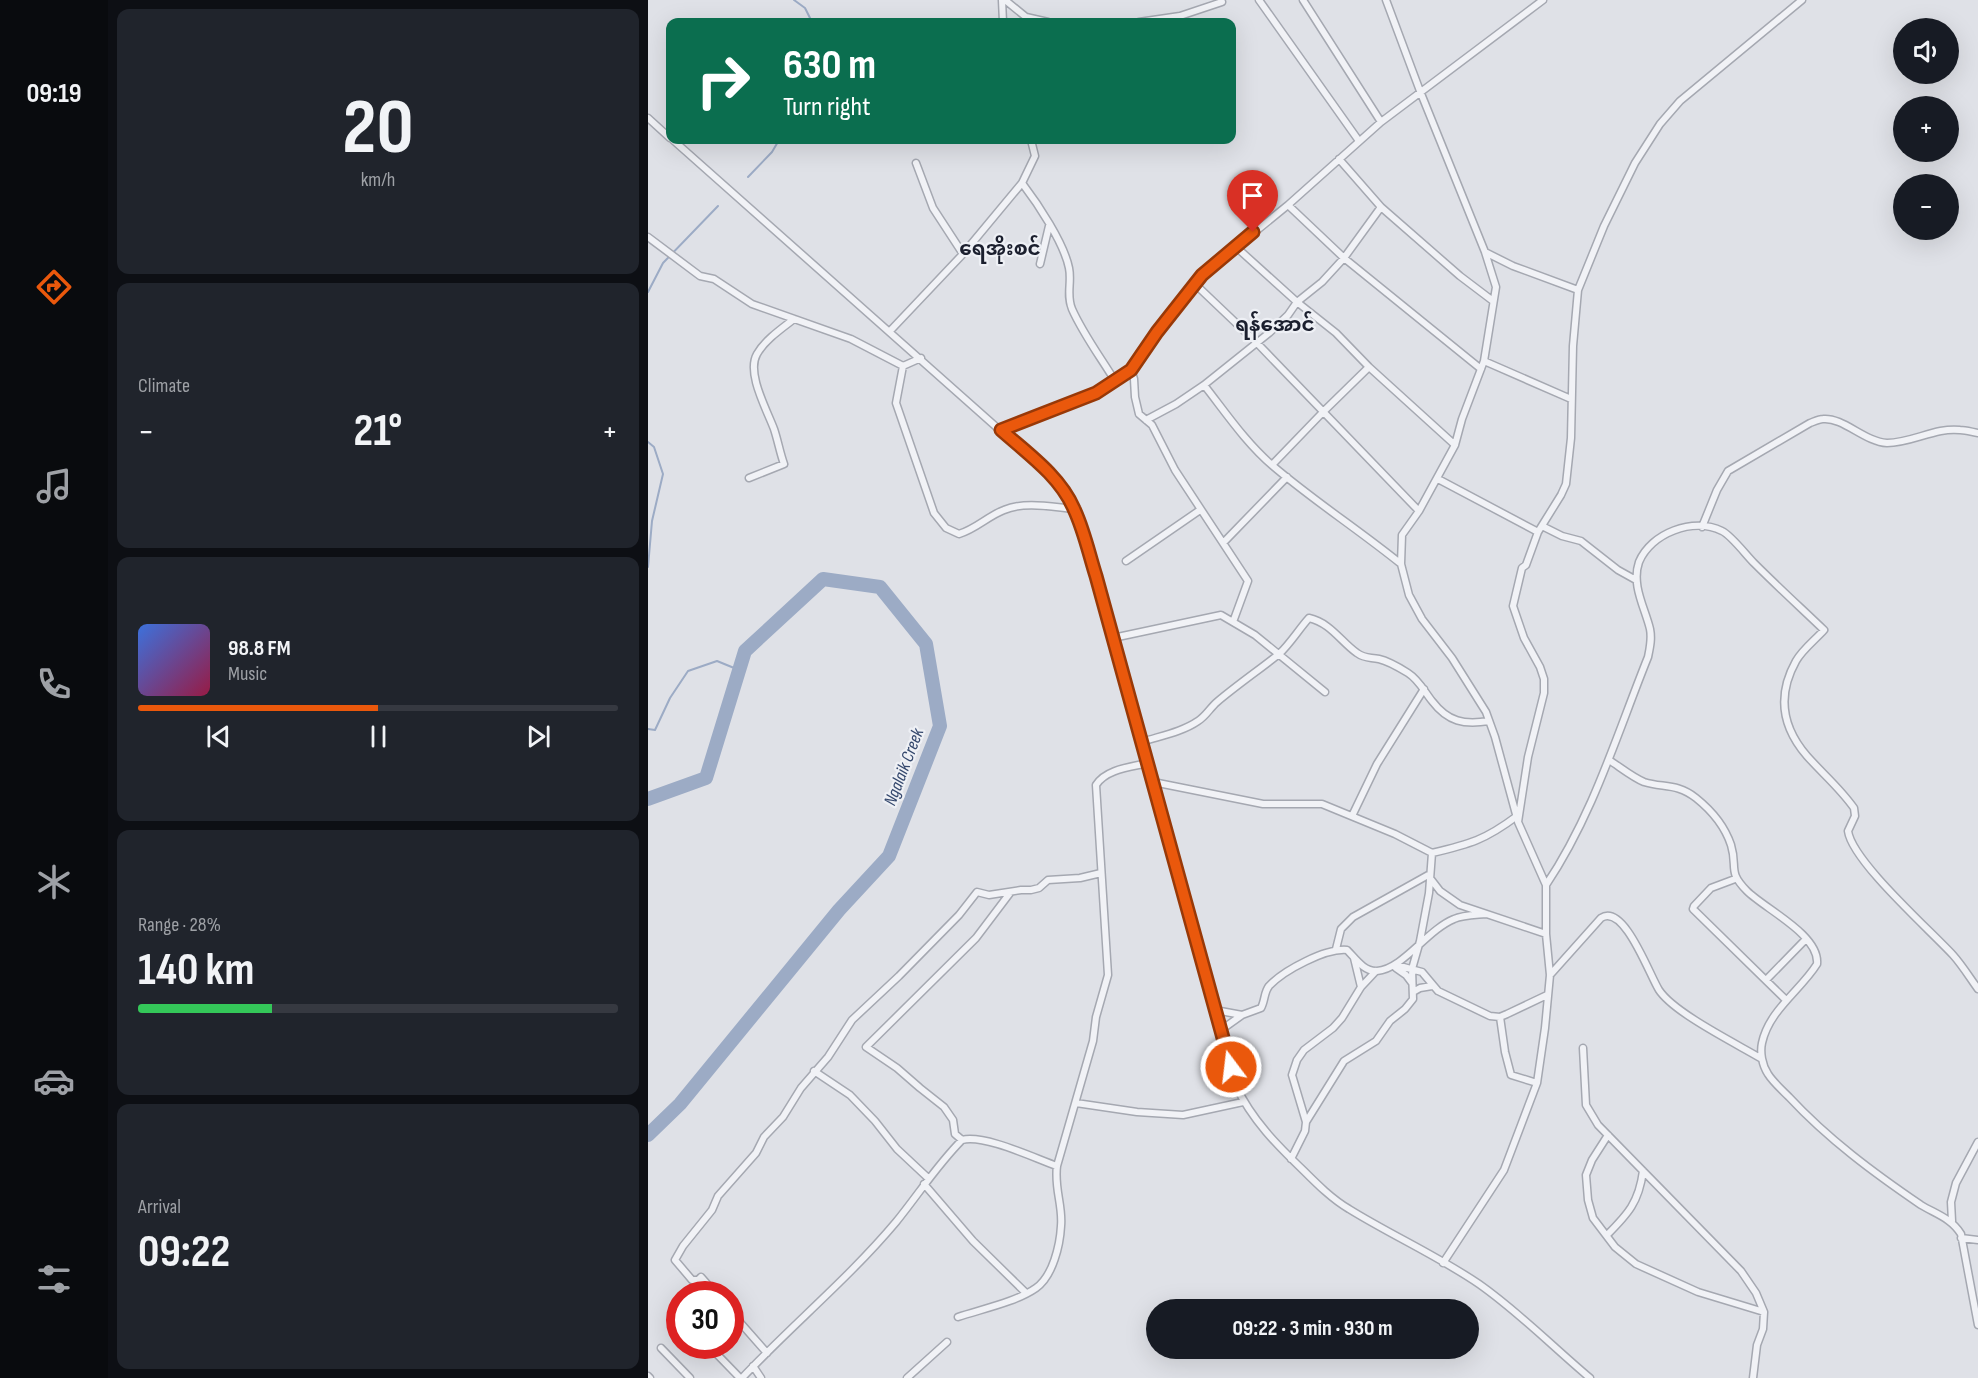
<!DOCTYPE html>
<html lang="en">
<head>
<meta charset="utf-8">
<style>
	:root { --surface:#171b24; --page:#20242c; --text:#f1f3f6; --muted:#9ea1a6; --line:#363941; --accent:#ea580c }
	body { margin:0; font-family:"Sofia Sans Condensed","Noto Sans Myanmar",sans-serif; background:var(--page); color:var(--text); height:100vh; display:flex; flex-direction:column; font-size:22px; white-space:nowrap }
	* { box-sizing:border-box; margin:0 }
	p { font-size:20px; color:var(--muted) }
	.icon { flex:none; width:33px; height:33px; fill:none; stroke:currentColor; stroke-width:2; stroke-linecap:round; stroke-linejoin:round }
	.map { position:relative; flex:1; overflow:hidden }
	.sheet { display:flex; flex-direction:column; gap:9px; padding:9px; background:#0d0f14; width:540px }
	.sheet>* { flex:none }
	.hud { position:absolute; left:18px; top:18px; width:570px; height:126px; border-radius:12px; box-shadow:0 6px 24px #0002; background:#0b6e4f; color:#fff; overflow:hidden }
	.controls { position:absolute; left:1245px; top:18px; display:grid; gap:12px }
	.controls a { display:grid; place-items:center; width:66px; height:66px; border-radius:50%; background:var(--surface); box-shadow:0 6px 24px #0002; font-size:30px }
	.speed { position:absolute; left:18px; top:1281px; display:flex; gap:12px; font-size:30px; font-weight:700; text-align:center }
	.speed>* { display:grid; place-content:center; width:78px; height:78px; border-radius:50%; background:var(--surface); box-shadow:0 6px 24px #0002; line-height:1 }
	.speed .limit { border:9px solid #d22; background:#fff; color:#111 }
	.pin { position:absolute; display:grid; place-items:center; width:51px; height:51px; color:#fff; margin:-62px -26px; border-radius:50% 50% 50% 0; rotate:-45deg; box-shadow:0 0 6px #0007 }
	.pin .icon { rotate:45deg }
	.me { position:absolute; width:66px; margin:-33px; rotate:345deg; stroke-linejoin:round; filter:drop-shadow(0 0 4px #0008) }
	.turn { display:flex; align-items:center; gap:21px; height:126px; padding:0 18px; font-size:27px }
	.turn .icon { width:78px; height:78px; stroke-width:2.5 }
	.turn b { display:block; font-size:42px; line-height:51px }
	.big { font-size:45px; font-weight:700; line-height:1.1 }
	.sheet .widget { flex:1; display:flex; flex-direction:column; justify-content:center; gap:9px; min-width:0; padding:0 21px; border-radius:12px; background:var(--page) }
	.sheet .dial { align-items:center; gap:0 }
	.dial b { font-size:78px; line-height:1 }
	.song { display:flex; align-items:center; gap:18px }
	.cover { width:72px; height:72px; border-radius:9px; background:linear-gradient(135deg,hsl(220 70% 55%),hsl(340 70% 35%)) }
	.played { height:6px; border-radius:3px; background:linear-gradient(90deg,var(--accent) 50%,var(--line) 50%) }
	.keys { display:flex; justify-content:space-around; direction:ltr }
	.heat { display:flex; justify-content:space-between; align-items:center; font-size:33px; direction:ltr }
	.charge { height:9px; border-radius:4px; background:linear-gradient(90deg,#34c759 28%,var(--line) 0) }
	.trip { position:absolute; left:498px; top:1299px; width:333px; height:60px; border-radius:30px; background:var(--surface); box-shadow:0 6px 24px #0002; font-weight:700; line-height:60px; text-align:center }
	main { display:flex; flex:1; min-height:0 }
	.tabs { display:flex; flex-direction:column; width:108px; justify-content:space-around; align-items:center; background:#090b0e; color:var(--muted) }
	.tabs .icon { width:42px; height:42px }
	.tabs .selected { color:var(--accent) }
	.tabs b { font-size:27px; color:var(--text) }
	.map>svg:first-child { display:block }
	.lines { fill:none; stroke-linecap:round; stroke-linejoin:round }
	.stream { stroke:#9cabc5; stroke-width:2 }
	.river { stroke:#9cabc5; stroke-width:14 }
	.street-casing { stroke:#a5a8b1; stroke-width:9 }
	.street { stroke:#f1f2f6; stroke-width:6 }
	.route-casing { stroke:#983908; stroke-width:15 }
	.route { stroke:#ea580c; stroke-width:10 }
	.labels { text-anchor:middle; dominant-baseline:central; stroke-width:4.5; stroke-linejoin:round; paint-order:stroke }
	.water-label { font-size:18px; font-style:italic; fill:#36496e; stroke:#eef0f5 }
	.quarter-label { font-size:20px; font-weight:bold; fill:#1b1f2e; stroke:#eef0f5 }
</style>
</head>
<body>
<main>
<nav class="tabs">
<b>09:19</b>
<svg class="icon selected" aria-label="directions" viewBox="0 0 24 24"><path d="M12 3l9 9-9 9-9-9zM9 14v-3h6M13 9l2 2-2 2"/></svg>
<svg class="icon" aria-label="music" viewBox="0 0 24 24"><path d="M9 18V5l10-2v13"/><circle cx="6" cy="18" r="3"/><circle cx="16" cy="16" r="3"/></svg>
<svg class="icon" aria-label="phone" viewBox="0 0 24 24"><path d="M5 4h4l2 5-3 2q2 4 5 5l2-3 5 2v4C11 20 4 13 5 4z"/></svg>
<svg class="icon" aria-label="climate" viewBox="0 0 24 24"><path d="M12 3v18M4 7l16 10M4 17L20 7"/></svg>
<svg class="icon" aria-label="car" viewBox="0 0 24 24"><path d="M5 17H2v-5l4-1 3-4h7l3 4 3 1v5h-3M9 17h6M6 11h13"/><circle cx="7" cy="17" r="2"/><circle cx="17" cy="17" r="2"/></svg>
<svg class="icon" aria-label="filters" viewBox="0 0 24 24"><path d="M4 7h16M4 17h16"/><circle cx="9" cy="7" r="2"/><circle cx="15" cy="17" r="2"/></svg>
</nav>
<section class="sheet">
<div class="widget dial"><b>20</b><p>km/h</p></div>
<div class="widget"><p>Climate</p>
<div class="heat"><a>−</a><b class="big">21°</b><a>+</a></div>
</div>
<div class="widget">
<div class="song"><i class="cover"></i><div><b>98.8 FM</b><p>Music</p></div></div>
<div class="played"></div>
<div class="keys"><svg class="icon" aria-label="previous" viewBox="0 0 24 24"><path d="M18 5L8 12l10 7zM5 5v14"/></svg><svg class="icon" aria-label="pause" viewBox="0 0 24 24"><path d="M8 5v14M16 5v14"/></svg><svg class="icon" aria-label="next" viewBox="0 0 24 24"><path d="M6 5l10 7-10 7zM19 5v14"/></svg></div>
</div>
<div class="widget"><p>Range · 28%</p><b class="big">140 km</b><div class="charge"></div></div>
<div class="widget"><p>Arrival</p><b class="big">09:22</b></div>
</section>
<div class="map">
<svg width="1330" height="1378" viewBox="0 0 1330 1378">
	<rect width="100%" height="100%" fill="#dfe1e7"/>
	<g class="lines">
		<path class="stream" d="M 146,0 L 157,8 L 164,22
			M 100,177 L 124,152 L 131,140
			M 0,292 L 15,263 L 70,206
			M 0,442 L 6,447 L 15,474 L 4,521 L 0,567
			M 0,729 L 7,730 L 22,698 L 40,671 L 69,661 L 91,670"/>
		<path class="river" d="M 0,799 L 58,778 L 97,651 L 175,579 L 232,587 L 278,644 L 292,726 L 241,856 L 191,910 L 32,1104 L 0,1135"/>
		<g class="street-casing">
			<path id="street" d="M 354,0 L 355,22
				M 357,0 L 378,17 L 400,22
				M 611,0 L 711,141
				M 655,0 L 733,122 L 895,0
				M 738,0 L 772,91 L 837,252 L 865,266 L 930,290 L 925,346 L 923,438 L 918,484 L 913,495 L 890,532 L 878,565 L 874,568 L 865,606 L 876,638 L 892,667 L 896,679 L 896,693 L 880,757 L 870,822 L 898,885 L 898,934 L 902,975 L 897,1028 L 889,1083 L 856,1170 L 795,1263
				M 491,22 L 532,16 L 574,2
				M 0,118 L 22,138
				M 25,140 L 398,471 L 415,489 L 426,509 L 449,576 L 588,1086 C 604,1120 629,1145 656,1171 C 669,1184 684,1199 701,1209 C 743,1235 790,1256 831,1284 C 871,1312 905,1347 942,1378
				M 691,159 L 733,207 L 812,276 L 845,301
				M 268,163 L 285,208 L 315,254
				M 374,183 C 390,204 416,243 421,268 C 424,282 418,295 424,309 C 435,334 453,358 467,381
				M 640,205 L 696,258 L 833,369
				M 0,237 L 52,276 L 66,279 L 104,304 L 203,339 L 255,366 L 273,358
				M 587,246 L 649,302 L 688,333 L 721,367 L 807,445
				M 837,252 L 848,287 L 836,361 L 814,419 L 807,445 L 771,511 L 754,535 L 753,564 L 761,595 L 774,619 L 804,658 L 838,712 L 847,737 L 869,818
				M 392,264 L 401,226
				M 547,284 L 609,343 L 771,511
				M 930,290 L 956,226 L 987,163 L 1012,124 L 1032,101 L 1154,0
				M 242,331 L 315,254 L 374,183 L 387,156 L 383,140
				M 836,361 L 923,399
				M 255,366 L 248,403 L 286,513 L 298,528 L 311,534 C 328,529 340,516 356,510 C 377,501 404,507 426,509
				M 483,370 L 486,379 L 487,397 L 491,414 L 504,425 L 527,470 L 600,581 L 585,622
				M 556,385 C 578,413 598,443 625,466 C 666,501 711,530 753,564
				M 498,420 L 528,404 L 556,385 L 621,333 L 640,315 L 649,302 L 674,282 L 696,258 L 733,207
				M 353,430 L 448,393 L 483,370 L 509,332 L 554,275 L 640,205 L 733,122
				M 624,465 L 676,411 L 721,367
				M 101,478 L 136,464 C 132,453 130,441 126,429 C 119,410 98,373 109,354 C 117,340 133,329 146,319
				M 790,479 L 890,532
				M 894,526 L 914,536 L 933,541 L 970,570 L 988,580
				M 1054,527 L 1069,490 L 1080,471 L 1162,423 C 1165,422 1171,419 1175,419 C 1195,417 1217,442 1239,443 C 1264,443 1288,427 1312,430 C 1318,430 1324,432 1330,433
				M 575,543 L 639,477
				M 478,561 L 552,510
				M 465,638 L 573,615 L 607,635 L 677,692
				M 494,742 C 512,736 534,732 550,721 C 558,716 562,708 569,702 C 589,685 611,670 631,654 C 642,644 651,629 661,618 C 683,623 693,642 709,653 C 717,659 722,657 731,659 C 740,661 752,668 760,673 C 771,680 776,691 784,701 C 800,722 816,725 841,721
				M 961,760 C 972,767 984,777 996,782 C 1015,788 1029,783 1048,798 C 1063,810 1077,827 1083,845 C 1090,868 1079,871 1099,891 C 1117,909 1172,935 1169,964 C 1153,990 1121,1010 1114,1043 C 1112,1052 1114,1065 1120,1074 C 1125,1082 1134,1090 1141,1097 C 1180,1139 1226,1173 1273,1205 C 1288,1214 1303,1218 1313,1234 L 1330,1325
				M 505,782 L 615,804 L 674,804 L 747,834 L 784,853 C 822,844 837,840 869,816
				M 704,816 L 729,764 L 776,689
				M 782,878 L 792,891 L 812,905 L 898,934
				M 1087,879 L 1063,888 L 1046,906 L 1045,909 L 1138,1000
				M 898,885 C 945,815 969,734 1000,657 C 1002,647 1004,639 1002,629 C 997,608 983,585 991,562 C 1003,533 1045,517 1074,531 C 1083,535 1098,555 1106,563 C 1129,586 1153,608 1176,630 C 1167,640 1154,650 1148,661 C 1129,695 1134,727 1159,756 C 1174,773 1192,788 1206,808 L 1207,816 L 1200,831 C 1204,861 1281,929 1305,955 C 1314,965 1322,978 1330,989
				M 688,949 L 693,929 L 705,917 L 782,874
				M 706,958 L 713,987
				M 748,965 L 774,972 L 790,991 L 842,1016 L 852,1017 L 859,1014 L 899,995
				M 748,968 L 758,975 L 764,983
				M 902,975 L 953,918 C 976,903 1001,974 1011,990 C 1026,1013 1089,1044 1114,1059
				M 1118,980 L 1158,939
				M 765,992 L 772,988 L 784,986
				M 567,1010 L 594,1015
				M 852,1017 L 857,1052 L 863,1075 L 889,1083
				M 573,1030 L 594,1015 L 613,1008 C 617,1001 616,992 621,986 C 636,970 678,948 699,950 C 707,958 716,972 729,971 C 755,969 779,930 806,919 C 815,915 828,915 838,914
				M 935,1048 L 938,1105 L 950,1125 L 1093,1271 L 1108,1293 L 1116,1312 L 1115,1329 L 1109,1345 L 1105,1378
				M 166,1071 L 202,1095 L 227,1121 L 249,1149 L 280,1178
				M 428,1103 L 489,1112 L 535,1115 L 595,1102
				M 658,1122 L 696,1061 L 728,1041 L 742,1021 L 757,1009 L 765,999 L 764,969 L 772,941 L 781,893 L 784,853
				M 960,1135 L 944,1160 L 938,1175 L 940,1200 L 945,1218 L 967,1247 L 988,1264 L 1050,1292 L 1116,1312
				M 314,1140 L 307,1134 L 305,1120 L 296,1107 L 272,1088 L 249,1068 L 218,1047 L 328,938 L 362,893
				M 643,1159 L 657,1131 L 658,1122 L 644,1075 L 649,1060 L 656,1050 L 685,1028 L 694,1018 L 713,987 L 728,971
				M 276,1184 L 325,1241 L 378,1293
				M 1304,1221 L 1303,1202 L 1308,1183 L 1330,1142
				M 959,1235 C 980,1214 991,1202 995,1171
				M 1313,1238 L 1330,1240
				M 68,1294 L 53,1277 L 50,1280 L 44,1280 L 27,1260 L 35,1246 L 64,1210 L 70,1196 L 108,1153 L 116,1137 L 135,1117 L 153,1088 L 180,1057 L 204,1020 L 251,976 L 311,915 L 329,892 L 341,895 L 373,890 L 383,890 L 391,888 L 400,880 L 432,878 L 453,873
				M 82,1311 L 119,1353
				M 310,1317 C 334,1309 368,1302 388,1288 C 405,1276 412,1245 413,1226 C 415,1206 406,1188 409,1166 L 445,1041 L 448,1017 L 460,975 L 448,785 C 458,769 483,767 500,763
				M 61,1346 L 92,1378
				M 13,1348 L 42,1378
				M 105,1366 L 113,1378
				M 0,1376 L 2,1378
				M 94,1378 C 144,1325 201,1278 248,1222 C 270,1195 289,1165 314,1140 C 336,1134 386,1158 409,1166
				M 259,1378 L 299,1342"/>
		</g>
		<use href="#street" class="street"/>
	</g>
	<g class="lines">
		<g class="route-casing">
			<path id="route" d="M 583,1067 L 448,576 C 441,554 436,530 426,509 C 412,476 379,453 353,430 L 448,393 L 483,370 L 509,332 L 554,275 L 605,232"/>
		</g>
		<use href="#route" class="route"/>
	</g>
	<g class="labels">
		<g class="water-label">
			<text transform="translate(256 767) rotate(-69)">Ngalaik Creek</text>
		</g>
		<g class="quarter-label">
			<text x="352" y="249">ရေအိုးစင်</text>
			<text x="627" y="325">ရန်အောင်</text>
		</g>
	</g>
</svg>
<div class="controls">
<a><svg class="icon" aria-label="sound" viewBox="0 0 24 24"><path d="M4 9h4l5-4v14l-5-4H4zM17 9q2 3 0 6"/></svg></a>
<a>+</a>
<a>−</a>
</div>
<div class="speed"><div class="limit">30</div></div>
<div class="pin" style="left:605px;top:232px;background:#d93025"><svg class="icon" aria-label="arrive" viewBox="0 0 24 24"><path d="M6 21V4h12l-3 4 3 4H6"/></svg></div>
<svg class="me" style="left:583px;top:1067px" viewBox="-20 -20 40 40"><circle r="17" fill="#ea580c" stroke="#fff" stroke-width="3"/><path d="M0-11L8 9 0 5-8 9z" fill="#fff"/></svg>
<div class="trip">09:22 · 3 min · 930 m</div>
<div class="hud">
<div class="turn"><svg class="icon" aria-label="right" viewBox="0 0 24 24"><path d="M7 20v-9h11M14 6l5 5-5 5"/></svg><div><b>630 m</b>Turn right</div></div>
</div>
</div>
</main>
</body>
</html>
